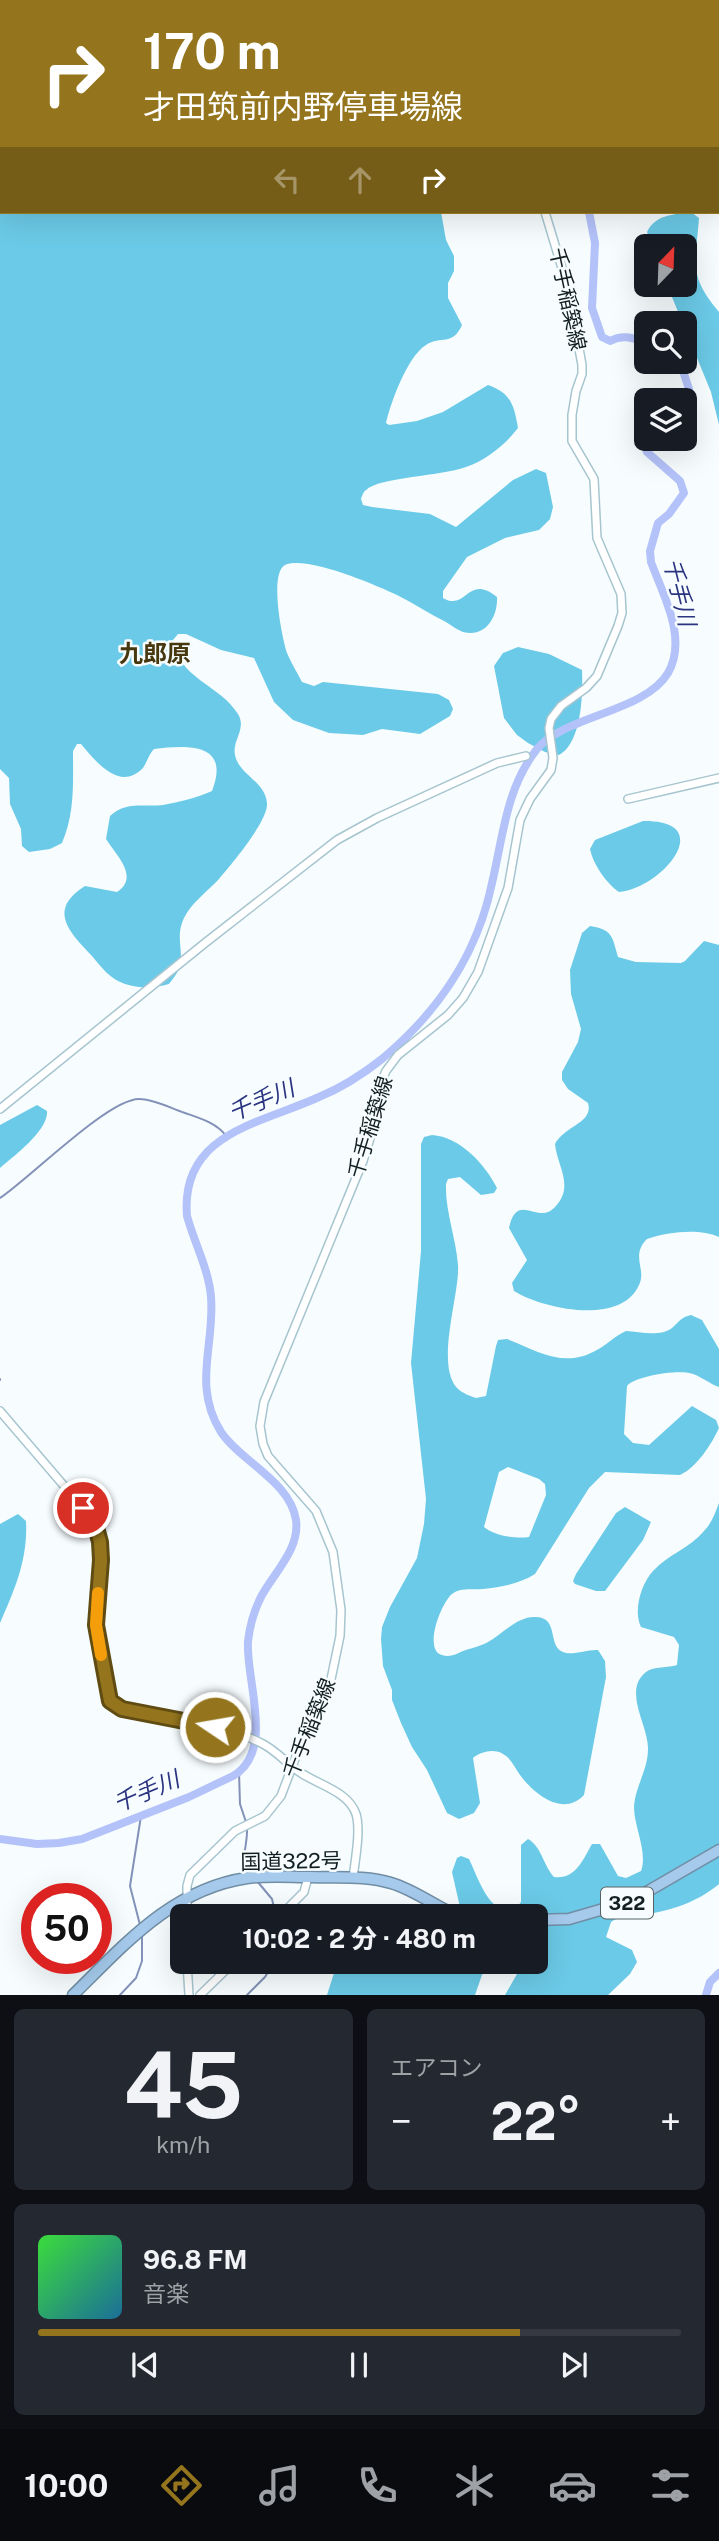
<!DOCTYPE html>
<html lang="ja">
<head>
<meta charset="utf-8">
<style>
	:root { --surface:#171b24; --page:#242831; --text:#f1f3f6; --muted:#9ea1a6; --line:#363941; --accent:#94751d }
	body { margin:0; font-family:"Public Sans","Noto Sans JP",sans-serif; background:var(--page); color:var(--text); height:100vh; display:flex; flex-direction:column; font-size:26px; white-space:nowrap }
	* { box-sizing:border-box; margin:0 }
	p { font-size:23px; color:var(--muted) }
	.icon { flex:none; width:38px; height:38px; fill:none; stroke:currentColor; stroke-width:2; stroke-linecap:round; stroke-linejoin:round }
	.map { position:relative; height:1995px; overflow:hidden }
	.panel { display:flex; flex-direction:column; gap:14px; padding:14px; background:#0d0f14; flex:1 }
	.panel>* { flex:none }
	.hud { position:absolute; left:0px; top:0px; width:719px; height:214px; box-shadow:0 7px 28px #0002; background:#94751d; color:#fff; overflow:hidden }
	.needle { width:46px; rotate:23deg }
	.buttons { position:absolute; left:634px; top:234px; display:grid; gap:14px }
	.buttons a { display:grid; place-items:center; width:63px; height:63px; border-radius:10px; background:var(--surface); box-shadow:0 7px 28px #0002; font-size:35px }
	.speed { position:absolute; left:21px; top:1883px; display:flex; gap:14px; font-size:35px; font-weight:700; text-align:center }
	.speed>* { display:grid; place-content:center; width:91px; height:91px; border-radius:50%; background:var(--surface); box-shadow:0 7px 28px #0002; line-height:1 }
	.speed .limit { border:10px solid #d22; background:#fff; color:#111 }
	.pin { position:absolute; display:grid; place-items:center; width:60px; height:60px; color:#fff; margin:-30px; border:4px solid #fff; border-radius:50%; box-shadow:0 2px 7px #0007 }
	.me { position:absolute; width:77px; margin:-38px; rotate:282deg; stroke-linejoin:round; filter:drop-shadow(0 0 5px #0008) }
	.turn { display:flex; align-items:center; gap:24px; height:147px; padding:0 28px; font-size:32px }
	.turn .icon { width:91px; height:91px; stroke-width:2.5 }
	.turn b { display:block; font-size:49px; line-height:60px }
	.lanes { display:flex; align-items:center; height:66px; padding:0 28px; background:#0003; justify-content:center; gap:35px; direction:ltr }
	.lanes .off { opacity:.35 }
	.big { font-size:52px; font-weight:700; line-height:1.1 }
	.panel .widget { flex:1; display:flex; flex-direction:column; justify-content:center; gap:10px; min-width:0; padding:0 24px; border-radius:10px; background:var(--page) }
	.panel .dial { align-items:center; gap:0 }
	.dial b { font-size:91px; line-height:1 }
	.song { display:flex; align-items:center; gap:21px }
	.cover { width:84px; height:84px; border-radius:10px; background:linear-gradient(135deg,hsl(120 70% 55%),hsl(200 70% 35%)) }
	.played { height:7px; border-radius:4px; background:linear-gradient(90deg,var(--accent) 75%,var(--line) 75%) }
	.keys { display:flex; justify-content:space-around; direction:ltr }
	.heat { display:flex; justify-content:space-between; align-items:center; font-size:38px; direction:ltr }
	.panel .tiles { flex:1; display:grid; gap:14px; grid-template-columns:1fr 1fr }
	.widget:last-child { grid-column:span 2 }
	.trip { position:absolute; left:170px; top:1904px; width:378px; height:70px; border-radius:10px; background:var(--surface); box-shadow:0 7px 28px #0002; font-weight:700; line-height:70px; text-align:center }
	.menu { display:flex; height:112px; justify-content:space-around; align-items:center; background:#090b0e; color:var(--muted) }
	.menu .icon { width:49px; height:49px }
	.menu .on { color:var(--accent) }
	.menu b { font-size:32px; color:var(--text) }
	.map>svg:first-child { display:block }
	.forest { fill:#6bcae7; fill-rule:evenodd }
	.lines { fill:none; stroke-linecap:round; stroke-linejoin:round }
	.stream { stroke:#8391b8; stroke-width:2 }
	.river { stroke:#b3c2f9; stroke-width:8 }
	.secondary-casing { stroke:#a7c5cf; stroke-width:10 }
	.highway-casing { stroke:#728ea5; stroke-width:13 }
	.secondary { stroke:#fff; stroke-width:7 }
	.highway { stroke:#a5caec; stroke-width:10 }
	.route-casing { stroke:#604c13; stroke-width:18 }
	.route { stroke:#94751d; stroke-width:12 }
	.slow { stroke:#f59e0b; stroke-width:12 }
	.labels { text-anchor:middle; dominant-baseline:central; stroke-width:5; stroke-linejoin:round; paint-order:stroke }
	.shield { fill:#f7fdff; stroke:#576264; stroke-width:2 }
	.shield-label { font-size:19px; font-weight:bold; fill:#131f22 }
	.street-label { font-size:21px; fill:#131f22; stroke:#f7fdff }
	.water-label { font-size:23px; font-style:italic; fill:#2b3481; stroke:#f7fdff }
	.quarter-label { font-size:24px; font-weight:bold; fill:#47380f; stroke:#f7fdff }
</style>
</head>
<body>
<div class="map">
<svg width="719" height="1995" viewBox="0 0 719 1995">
	<rect width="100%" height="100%" fill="#f7fdff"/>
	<path class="forest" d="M 0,0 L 385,0 L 387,2 L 2,2 L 2,212 L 441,212 L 446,240 L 454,256 L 454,271 L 448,283 L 448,298 L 462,325 C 452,347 441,335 426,345 C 407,357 391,402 386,423 L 389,425 L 417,421 L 443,412 L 488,385 C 511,393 514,405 518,428 C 505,445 486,460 466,467 C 443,476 379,477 366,490 C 363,492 362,496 361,499 L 363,505 L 372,507 L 430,514 L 456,527 L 513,480 L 536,469 L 546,473 L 553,507 L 550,519 L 539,530 L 505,538 L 467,557 L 443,591 L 443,598 C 467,612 467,573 497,597 C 498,616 486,638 463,632 C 457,630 450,624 444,621 C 428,613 413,603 397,595 C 376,585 306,555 285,565 C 269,573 282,638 287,653 C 291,663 297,672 302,682 L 314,686 L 323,682 L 438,694 L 449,700 L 453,709 L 450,716 L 420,734 L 382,729 L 363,735 L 329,733 L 293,720 L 274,702 L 254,658 L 221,650 L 186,634 L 178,634 L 173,640 C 179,679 219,684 238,714 C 247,729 232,740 235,755 C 239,775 265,781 267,803 C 269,820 231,865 219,879 C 207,892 192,902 184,918 C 174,938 186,954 178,971 C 176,975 172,980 169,984 C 154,988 141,989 125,984 C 110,979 102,968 92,956 C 69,932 47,910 85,886 L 117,892 C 140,877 116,855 106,839 L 110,816 C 125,801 144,807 163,805 C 180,802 196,798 212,791 C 231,742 187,745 154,749 C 149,754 147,762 143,768 C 120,792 96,762 81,744 L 77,744 L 73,751 C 73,783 75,813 62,843 L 50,849 L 29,852 L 22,846 L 21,829 L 10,804 L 9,778 L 0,769 Z
		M 691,212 L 699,218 C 696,262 687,274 719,312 L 719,425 L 711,392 L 667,285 L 684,285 L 684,247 L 652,247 L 647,232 C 656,214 673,215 691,212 Z
		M 518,647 L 549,654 L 582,670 C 583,693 582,743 559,755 L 545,752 L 528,743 L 517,735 L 504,718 L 494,666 L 503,653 Z
		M 643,821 C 719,820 662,888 619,892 C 606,883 593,864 590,849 L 595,840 Z
		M 590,926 C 613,930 612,936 618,957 L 636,962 L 681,963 L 685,961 L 704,941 L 719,945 L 719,1237 C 699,1228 668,1232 647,1239 C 630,1256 647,1269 639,1285 C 621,1326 543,1309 514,1291 L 512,1283 L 527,1260 L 509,1228 C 517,1190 538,1226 555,1207 C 575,1186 557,1166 555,1144 C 564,1126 594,1123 588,1103 L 568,1089 L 562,1080 L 562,1072 L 578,1042 L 581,1029 L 571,994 L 570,970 L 582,933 Z
		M 37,1105 L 47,1111 C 49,1130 14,1156 0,1168 L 0,1125 Z
		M 432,1135 C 460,1137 485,1164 497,1188 L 494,1193 L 481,1195 L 460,1177 L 448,1179 L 446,1184 C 445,1211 456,1238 458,1265 C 460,1294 435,1364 457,1388 C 462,1393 470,1396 476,1398 L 486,1396 L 496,1346 L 498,1340 L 507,1339 C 536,1350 562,1368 593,1352 C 605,1347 614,1336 626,1331 C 640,1332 660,1337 672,1328 C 679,1322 681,1317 691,1315 L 702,1320 L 719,1349 L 719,1387 C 710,1384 702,1377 693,1374 C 680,1369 635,1376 627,1386 L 624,1434 L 633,1443 L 649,1445 L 692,1406 L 716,1420 L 719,1428 C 711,1445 697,1467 680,1475 L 605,1472 L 589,1488 L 535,1574 C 519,1584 501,1587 483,1589 C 473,1590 460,1587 452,1594 C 441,1603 423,1650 442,1655 C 450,1658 456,1654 463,1651 C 471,1648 479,1647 488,1642 C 502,1634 517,1617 534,1617 C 559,1616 548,1644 561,1651 C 570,1657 587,1649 598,1650 L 605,1661 L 606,1677 L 584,1795 C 563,1817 535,1795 520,1775 C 515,1768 511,1758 503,1754 C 494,1748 480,1752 473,1758 L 480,1803 L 474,1813 L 459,1819 L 447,1813 L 427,1770 L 412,1747 L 401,1723 L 392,1700 L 392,1690 L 383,1666 L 381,1639 L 382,1627 L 390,1607 L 417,1558 L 424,1524 L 426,1499 L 411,1363 L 421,1251 L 421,1144 L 424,1137 ZM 508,1467 L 539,1479 L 545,1484 L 546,1495 L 529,1537 C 517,1539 494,1536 484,1527 L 499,1472 Z
		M 719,1503 L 719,1884 C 696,1903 672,1910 643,1915 C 632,1917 620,1915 611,1922 L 606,1937 L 632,1950 L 637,1962 L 630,1974 L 608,1995 L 505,1995 L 521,1967 L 518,1962 L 536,1962 L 536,1916 L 462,1916 L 452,1872 L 457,1858 L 461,1856 L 469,1859 C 475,1871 486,1903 499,1907 C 504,1909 511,1907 517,1907 L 521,1902 L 521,1845 L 528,1839 C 542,1847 543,1865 554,1877 C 575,1880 583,1860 592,1844 L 600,1844 L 618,1876 L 626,1878 L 641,1871 C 648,1852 634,1827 634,1807 C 635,1787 648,1770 648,1749 C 649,1726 622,1691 646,1672 C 654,1666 668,1668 677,1665 L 679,1645 L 674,1637 L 641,1627 C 633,1611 641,1584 653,1571 C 667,1555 690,1548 704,1531 C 712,1523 715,1513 719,1503 Z
		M 625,1507 L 651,1522 L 643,1540 L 605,1591 L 596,1591 L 575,1584 L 573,1581 L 576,1574 L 616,1513 Z
		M 18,1514 L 26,1521 C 28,1559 15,1589 0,1623 L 0,1524 Z
		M 345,1962 L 480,1962 L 483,1972 L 475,1995 L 327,1995 L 334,1973 Z"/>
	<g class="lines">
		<path class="stream" d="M 0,1198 C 30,1178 108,1099 139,1099 C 154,1099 170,1108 185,1113 C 199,1118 217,1123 226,1136
			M 0,1379 L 0,1380
			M 239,1772 L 240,1804 L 246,1822
			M 247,1828 C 248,1844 240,1858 248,1873
			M 257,1881 L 272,1899 L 276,1916
			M 140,1925 L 130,1886 L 141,1816
			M 120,1995 L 136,1978 L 142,1961 L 142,1934
			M 247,1995 L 265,1977 L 274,1962"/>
		<path class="river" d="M 548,2 L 549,0
			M 589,212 L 595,243 L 592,308 L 602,337 L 610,341 C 623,334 632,338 646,342
			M 677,401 L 689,389 L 680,362
			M 0,1839 L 37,1844 L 59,1843 L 82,1839 L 189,1797 L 233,1776 C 276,1751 245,1679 248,1641 C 250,1624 254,1610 262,1595 C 275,1572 300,1548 296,1520 C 290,1481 241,1462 221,1432 C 192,1386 215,1345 211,1297 C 209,1270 194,1242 187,1216 C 180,1133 260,1124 319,1097 C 341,1088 363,1074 382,1059 C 438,1012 477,956 492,883 C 503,837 506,788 537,749 C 564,716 645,712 668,673 C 688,638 663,595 651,562 L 650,551 L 658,523 L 669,514 L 684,493 L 680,481 L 647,452 L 642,435 L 646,425
			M 706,1995 L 710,1982 L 719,1973"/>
		<g class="secondary-casing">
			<path id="secondary" d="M 638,0 L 640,2
				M 505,2 L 505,0
				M 718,50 L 719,50
				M 628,799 L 719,778
				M 0,1109 L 205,943 L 337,840 L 377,818 L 497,763 L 526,756
				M 0,1411 L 83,1508 L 97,1531 L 101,1560 L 96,1625 L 107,1695 L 115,1706 L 122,1709 C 169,1717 221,1722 263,1744 C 278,1752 288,1765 301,1773 C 319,1785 349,1792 356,1814 C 361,1830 355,1861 353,1878
				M 187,1916 L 187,1886 L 190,1875 L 235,1831 L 265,1816 L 281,1796 L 298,1751 L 330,1684 L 340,1636 L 341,1610 L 333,1552 L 316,1511 L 268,1456 L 263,1444 L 260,1426 L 264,1402 L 363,1161 L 373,1129 L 379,1087 L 386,1071 L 398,1055 L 448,1015 L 463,998 L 478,972 L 508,888 L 520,820 L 530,799 L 551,770 L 553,758 L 549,728 L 551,719 L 561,706 L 586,688 L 597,676 L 618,626 L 622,613 L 621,594 L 597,538 L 594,479 L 572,441 L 572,415 L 576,391 L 582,374 L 582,365 L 568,288 L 545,212
				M 280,1916 L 304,1892 L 308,1877
				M 187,1962 L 189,1995
				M 200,1995 L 234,1962"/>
		</g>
		<g class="highway-casing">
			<path id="highway" d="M 536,1920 L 569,1919 L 631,1901 L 719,1850
				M 73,1995 C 124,1945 172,1889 247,1878 C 268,1875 290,1877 311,1877 C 337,1878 366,1875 391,1883 C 415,1890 436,1907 458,1916"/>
		</g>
		<use href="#secondary" class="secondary"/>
		<use href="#highway" class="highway"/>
	</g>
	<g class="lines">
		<g class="route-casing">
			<path id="route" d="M 83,1508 L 97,1531 L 100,1542 L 101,1560 L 96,1625 L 110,1701 L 122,1709 L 215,1727"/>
		</g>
		<use href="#route" class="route"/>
		<path class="slow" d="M 98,1593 L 96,1625 L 101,1655"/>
	</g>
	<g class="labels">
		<rect class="shield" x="601" y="1887.5" width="52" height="31" rx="5"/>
		<g class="shield-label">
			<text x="627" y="1903">322</text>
		</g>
		<g class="street-label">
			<text transform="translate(568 299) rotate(78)">千手稲築線</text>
			<text transform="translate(370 1127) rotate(-73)">千手稲築線</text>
			<text transform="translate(309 1728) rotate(-68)">千手稲築線</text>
			<text transform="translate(291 1861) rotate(-1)">国道322号</text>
		</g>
		<g class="water-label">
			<text transform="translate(680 592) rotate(76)">千手川</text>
			<text transform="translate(261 1100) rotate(-23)">千手川</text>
			<text transform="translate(146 1791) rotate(-23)">千手川</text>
		</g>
		<g class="quarter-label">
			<text x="155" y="653">九郎原</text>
		</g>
	</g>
</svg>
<div class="buttons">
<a><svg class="needle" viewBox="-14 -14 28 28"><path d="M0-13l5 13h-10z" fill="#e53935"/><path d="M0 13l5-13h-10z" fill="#9ea1a6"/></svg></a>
<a><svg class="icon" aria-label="search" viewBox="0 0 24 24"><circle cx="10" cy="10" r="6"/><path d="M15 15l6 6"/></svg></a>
<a><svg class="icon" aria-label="layers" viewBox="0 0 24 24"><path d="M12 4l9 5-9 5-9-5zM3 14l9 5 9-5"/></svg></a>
</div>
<div class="speed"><div class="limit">50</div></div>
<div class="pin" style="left:83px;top:1508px;background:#d93025"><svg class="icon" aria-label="arrive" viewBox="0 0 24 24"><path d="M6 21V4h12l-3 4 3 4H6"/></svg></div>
<svg class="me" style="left:215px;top:1727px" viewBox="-20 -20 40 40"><circle r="17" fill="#94751d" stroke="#fff" stroke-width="3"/><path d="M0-11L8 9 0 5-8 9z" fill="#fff"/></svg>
<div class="trip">10:02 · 2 分 · 480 m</div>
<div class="hud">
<div class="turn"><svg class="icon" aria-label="right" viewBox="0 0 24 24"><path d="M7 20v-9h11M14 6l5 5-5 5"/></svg><div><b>170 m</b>才田筑前内野停車場線</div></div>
<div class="lanes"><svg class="icon off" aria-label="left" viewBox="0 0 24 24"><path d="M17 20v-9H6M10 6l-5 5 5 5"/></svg><svg class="icon off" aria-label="ahead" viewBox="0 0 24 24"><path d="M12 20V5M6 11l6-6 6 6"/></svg><svg class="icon" aria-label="right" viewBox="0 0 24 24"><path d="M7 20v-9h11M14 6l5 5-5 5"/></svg></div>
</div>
</div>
<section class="panel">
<div class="tiles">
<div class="widget dial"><b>45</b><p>km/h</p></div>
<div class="widget"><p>エアコン</p>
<div class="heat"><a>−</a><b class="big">22°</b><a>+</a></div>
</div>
<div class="widget">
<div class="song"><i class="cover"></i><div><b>96.8 FM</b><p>音楽</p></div></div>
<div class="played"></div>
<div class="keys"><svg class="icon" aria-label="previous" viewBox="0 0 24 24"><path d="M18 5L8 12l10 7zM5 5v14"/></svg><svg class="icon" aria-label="pause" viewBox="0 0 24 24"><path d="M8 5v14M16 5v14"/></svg><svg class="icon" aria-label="next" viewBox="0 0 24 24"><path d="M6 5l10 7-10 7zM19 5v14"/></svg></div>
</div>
</div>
</section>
<nav class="menu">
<b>10:00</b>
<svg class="icon on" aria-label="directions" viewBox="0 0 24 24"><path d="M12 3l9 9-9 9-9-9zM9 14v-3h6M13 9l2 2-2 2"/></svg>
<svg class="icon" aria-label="music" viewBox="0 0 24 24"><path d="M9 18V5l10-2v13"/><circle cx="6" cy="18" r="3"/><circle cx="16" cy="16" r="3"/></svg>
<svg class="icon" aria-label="phone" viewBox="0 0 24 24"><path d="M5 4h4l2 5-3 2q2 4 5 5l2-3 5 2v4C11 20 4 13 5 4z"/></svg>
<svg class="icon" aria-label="climate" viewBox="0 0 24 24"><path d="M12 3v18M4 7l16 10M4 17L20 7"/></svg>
<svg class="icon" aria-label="car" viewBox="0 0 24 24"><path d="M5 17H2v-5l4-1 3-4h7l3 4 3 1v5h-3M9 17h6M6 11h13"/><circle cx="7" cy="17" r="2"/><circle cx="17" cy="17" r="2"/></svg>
<svg class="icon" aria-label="filters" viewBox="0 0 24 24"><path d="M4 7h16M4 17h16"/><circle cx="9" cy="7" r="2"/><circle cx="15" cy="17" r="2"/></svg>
</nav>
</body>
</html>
